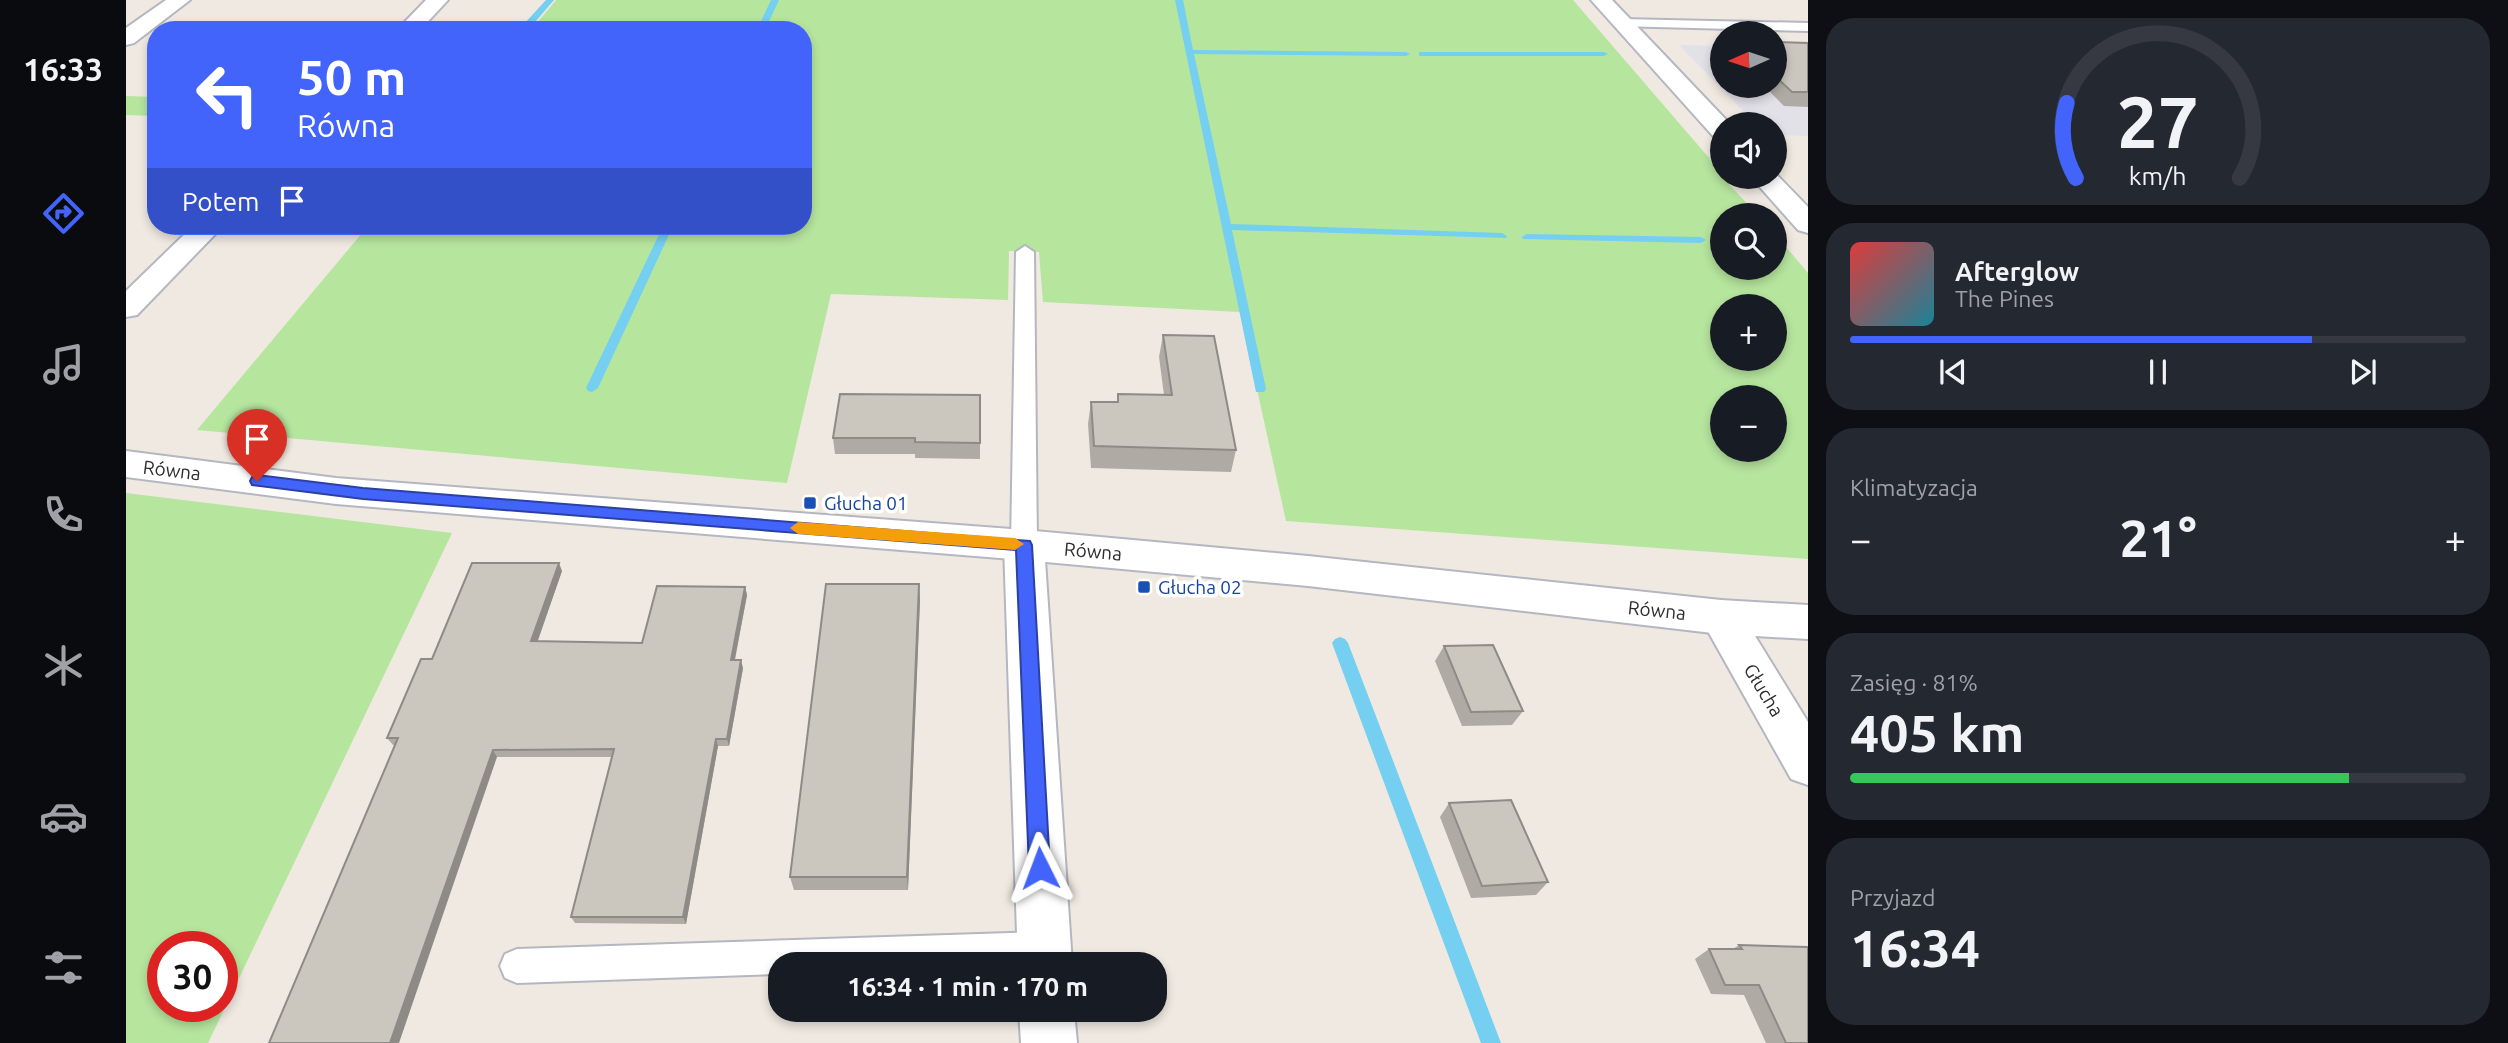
<!DOCTYPE html>
<html lang="pl">
<head>
<meta charset="utf-8">
<style>
	:root { --surface:#171b24; --page:#242831; --text:#f1f3f6; --muted:#9ea1a6; --line:#363941; --accent:#4264fb }
	body { margin:0; font-family:Ubuntu,sans-serif; background:var(--page); color:var(--text); height:100vh; display:flex; flex-direction:column; font-size:26px; white-space:nowrap }
	* { box-sizing:border-box; margin:0 }
	p { font-size:23px; color:var(--muted) }
	.icon { flex:none; width:38px; height:38px; fill:none; stroke:currentColor; stroke-width:2; stroke-linecap:round; stroke-linejoin:round }
	.map { position:relative; flex:1; overflow:hidden }
	.side { display:flex; flex-direction:column; gap:18px; padding:18px; background:#0d0f14; width:700px }
	.side>* { flex:none }
	.hud { position:absolute; left:21px; top:21px; width:665px; height:214px; border-radius:28px; box-shadow:0 4px 10px #0003; background:#4264fb; color:#fff; overflow:hidden }
	.needle { width:46px; rotate:267deg }
	.controls { position:absolute; left:1584px; top:21px; display:grid; gap:14px }
	.controls a { display:grid; place-items:center; width:77px; height:77px; border-radius:50%; background:var(--surface); box-shadow:0 4px 10px #0003; font-size:35px }
	.speed { position:absolute; left:21px; top:931px; display:flex; gap:14px; font-size:35px; font-weight:700; text-align:center }
	.speed>* { display:grid; place-content:center; width:91px; height:91px; border-radius:50%; background:var(--surface); box-shadow:0 4px 10px #0003; line-height:1 }
	.speed .limit { border:10px solid #d22; background:#fff; color:#111 }
	.pin { position:absolute; display:grid; place-items:center; width:60px; height:60px; color:#fff; margin:-72px -30px; border-radius:50% 50% 50% 0; rotate:-45deg; box-shadow:0 0 7px #0007 }
	.pin .icon { rotate:45deg }
	.me { position:absolute; width:77px; margin:-38px; rotate:357deg; stroke-linejoin:round; filter:drop-shadow(0 0 5px #0008) }
	.turn { display:flex; align-items:center; gap:24px; height:147px; padding:0 35px; font-size:32px }
	.turn .icon { width:91px; height:91px; stroke-width:2.5 }
	.turn b { display:block; font-size:49px; line-height:60px }
	.then { display:flex; align-items:center; height:66px; padding:0 35px; background:#0003; gap:14px; font-size:26px }
	.big { font-size:52px; font-weight:600; line-height:1.1 }
	.side .tile { flex:1; display:flex; flex-direction:column; justify-content:center; gap:10px; min-width:0; padding:0 24px; border-radius:28px; background:var(--page) }
	.side .dial { align-items:center; gap:0 }
	.dial svg { height:182px; overflow:visible; fill:none; stroke:var(--line); stroke-width:7; stroke-linecap:round; text-anchor:middle }
	.dial text { fill:var(--text); stroke:none }
	.song { display:flex; align-items:center; gap:21px }
	.cover { width:84px; height:84px; border-radius:10px; background:linear-gradient(135deg,hsl(0 70% 55%),hsl(190 70% 35%)) }
	.played { height:7px; border-radius:4px; background:linear-gradient(90deg,var(--accent) 75%,var(--line) 75%) }
	.keys { display:flex; justify-content:space-around; direction:ltr }
	.heat { display:flex; justify-content:space-between; align-items:center; font-size:38px; direction:ltr }
	.charge { height:10px; border-radius:5px; background:linear-gradient(90deg,#34c759 81%,var(--line) 0) }
	.trip { position:absolute; left:642px; top:952px; width:399px; height:70px; border-radius:28px; background:var(--surface); box-shadow:0 4px 10px #0003; font-weight:600; line-height:70px; text-align:center }
	main { display:flex; flex:1; min-height:0 }
	.dock { display:flex; flex-direction:column; width:126px; justify-content:space-around; align-items:center; background:#090b0e; color:var(--muted) }
	.dock .icon { width:49px; height:49px }
	.dock .on { color:var(--accent) }
	.dock b { font-size:32px; color:var(--text) }
	.map>svg:first-child { display:block }
	.industrial { fill:#e3e1e8 }
	.green { fill:#b6e59e; fill-rule:evenodd }
	.lines { fill:none; stroke-linecap:round; stroke-linejoin:round }
	.stream { fill:#75cff0; fill-rule:evenodd }
	.lane-casing { stroke:#b4b7c1; stroke-width:4 }
	.street-casing { stroke:#b4b7c1; stroke-width:4 }
	.secondary-casing { stroke:#b4b7c1; stroke-width:4 }
	.lane { fill:#fff; fill-rule:evenodd }
	.street { fill:#fff; fill-rule:evenodd }
	.secondary { fill:#fff; fill-rule:evenodd }
	.wall { fill:#afaba4 }
	.shaded-wall { fill:#8e8b86 }
	.building { fill:#cbc7bf; stroke:#8e8b86; stroke-width:2 }
	.route { fill:#4264fb; stroke:#2b41a3; stroke-width:2 }
	.slow { fill:#f59e0b }
	.transit-dot { fill:#1a4fb4; stroke:#fff; stroke-width:2.5 }
	.labels { text-anchor:middle; dominant-baseline:central; stroke-width:7; stroke-linejoin:round; paint-order:stroke }
	.street-label { font-size:19px; fill:#2e2e2e; stroke:#fff }
	.transit-label { font-size:19px; fill:#164399; stroke:#fff; text-anchor:start }
</style>
</head>
<body>
<main>
<nav class="dock">
<b>16:33</b>
<svg class="icon on" aria-label="directions" viewBox="0 0 24 24"><path d="M12 3l9 9-9 9-9-9zM9 14v-3h6M13 9l2 2-2 2"/></svg>
<svg class="icon" aria-label="music" viewBox="0 0 24 24"><path d="M9 18V5l10-2v13"/><circle cx="6" cy="18" r="3"/><circle cx="16" cy="16" r="3"/></svg>
<svg class="icon" aria-label="phone" viewBox="0 0 24 24"><path d="M5 4h4l2 5-3 2q2 4 5 5l2-3 5 2v4C11 20 4 13 5 4z"/></svg>
<svg class="icon" aria-label="climate" viewBox="0 0 24 24"><path d="M12 3v18M4 7l16 10M4 17L20 7"/></svg>
<svg class="icon" aria-label="car" viewBox="0 0 24 24"><path d="M5 17H2v-5l4-1 3-4h7l3 4 3 1v5h-3M9 17h6M6 11h13"/><circle cx="7" cy="17" r="2"/><circle cx="17" cy="17" r="2"/></svg>
<svg class="icon" aria-label="filters" viewBox="0 0 24 24"><path d="M4 7h16M4 17h16"/><circle cx="9" cy="7" r="2"/><circle cx="15" cy="17" r="2"/></svg>
</nav>
<div class="map">
<svg width="1682" height="1043" viewBox="0 0 1682 1043">
	<rect width="100%" height="100%" fill="#efe9e1"/>
	<path class="industrial" d="M 1553,45 L 1596,46 L 1596,86 L 1648,86 L 1682,48 L 1682,136 L 1649,135 L 1648,124 L 1630,124 Z"/>
	<path class="green" d="M 430,0 L 1447,0 L 1596,173 L 1596,177 L 1632,215 L 1596,215 L 1596,268 L 1648,268 L 1649,234 L 1682,273 L 1682,559 L 1160,521 L 1114,312 L 917,302 L 913,252 L 883,251 L 882,300 L 705,294 L 661,483 L 71,430 L 242,226 L 677,226 L 677,30 L 405,30 ZM 1596,306 L 1648,306 L 1648,359 L 1596,359 ZM 1596,397 L 1648,397 L 1648,450 L 1596,450 Z
		M 0,96 L 30,97 L 30,116 L 0,115 Z
		M 0,493 L 326,533 L 82,1043 L 0,1043 ZM 37,947 L 96,947 L 96,1006 L 37,1006 Z"/>
	<g class="lines">
		<path class="stream" d="M 420,0 L 428,0 L 404,28 L 398,28 L 398,24 Z
			M 645,0 L 653,0 L 639,30 L 631,30 Z
			M 1049,0 L 1057,0 L 1067,50 L 1280,52 L 1284,54 L 1280,56 L 1068,54 L 1105,224 L 1376,233 L 1381,236 L 1380,238 L 1106,230 L 1140,389 L 1138,392 L 1130,392 Z
			M 1293,52 L 1478,52 L 1482,54 L 1478,56 L 1293,56 Z
			M 537,226 L 547,226 L 472,388 L 466,392 L 462,391 L 460,388 Z
			M 1401,234 L 1575,237 L 1580,240 L 1575,243 L 1397,239 L 1396,237 Z
			M 1214,637 L 1219,639 L 1222,643 L 1375,1043 L 1355,1043 L 1206,643 L 1209,639 Z"/>
		<g class="lane-casing">
			<path id="lane" d="M 1496,19 L 1682,23 L 1682,31 L 1491,26 L 1489,23 Z
				M 899,246 L 908,252 L 911,545 L 907,552 L 898,554 L 889,552 L 885,545 L 890,252 Z
				M 918,932 L 930,937 L 935,949 L 930,961 L 922,964 L 654,964 L 654,974 L 391,983 L 379,978 L 374,966 L 379,954 L 391,949 Z"/>
		</g>
		<g class="street-casing">
			<path id="street" d="M 40,0 L 64,0 L 8,43 L 0,45 L 0,28 Z
				M 300,0 L 322,0 L 294,30 L 271,30 Z
				M 1465,0 L 1486,0 L 1604,124 L 1596,124 L 1596,139 L 1587,136 Z
				M 1648,172 L 1682,207 L 1682,233 L 1672,230 L 1625,177 L 1648,177 Z
				M 67,226 L 97,226 L 11,315 L 0,317 L 0,291 Z
				M 898,530 L 912,535 L 918,545 L 946,964 L 892,964 L 878,545 L 884,535 Z
				M 1595,600 L 1610,605 L 1682,722 L 1682,785 L 1665,779 L 1574,617 L 1580,605 Z
				M 893,1010 L 948,1010 L 951,1043 L 895,1043 Z"/>
		</g>
		<g class="secondary-casing">
			<path id="secondary" d="M 0,451 L 210,478 L 898,530 L 1182,556 L 1595,600 L 1682,605 L 1682,639 L 1595,634 L 1182,586 L 898,560 L 210,504 L 0,477 Z"/>
		</g>
		<use href="#lane" class="lane"/>
		<use href="#street" class="street"/>
		<use href="#secondary" class="secondary"/>
	</g>
	<path class="wall" d="M 1648,42 L 1682,43 L 1682,107 L 1658,106 L 1638,86 L 1648,86 Z
		M 1037,335 L 1110,450 L 1105,472 L 965,468 L 962,424 L 965,402 L 991,402 L 992,394 L 1038,395 L 1033,357 Z
		M 854,395 L 854,459 L 789,458 L 789,454 L 709,454 L 707,438 Z
		M 436,571 L 411,641 L 516,643 L 619,587 L 621,595 L 609,660 L 617,668 L 603,746 L 592,746 L 560,924 L 449,923 L 445,917 L 486,757 L 371,757 L 267,745 L 261,738 L 306,659 Z
		M 793,584 L 794,600 L 782,890 L 668,890 L 664,877 Z
		M 1318,646 L 1397,711 L 1386,725 L 1336,726 L 1309,661 Z
		M 1323,803 L 1422,882 L 1410,895 L 1345,898 L 1314,817 Z
		M 1613,945 L 1682,1043 L 1640,1043 L 1618,995 L 1585,994 L 1569,959 L 1583,949 L 1607,949 Z"/>
	<path class="shaded-wall" d="M 433,563 L 436,571 L 409,649 L 405,641 Z
		M 793,584 L 794,600 L 782,890 L 781,877 Z
		M 619,587 L 621,595 L 607,668 L 605,660 Z
		M 615,660 L 617,668 L 603,746 L 601,739 Z
		M 590,739 L 592,746 L 560,924 L 557,917 Z
		M 367,750 L 371,757 L 273,1043 L 264,1043 Z"/>
	<path class="building" d="M 1648,42 L 1682,43 L 1682,92 L 1666,92 L 1648,75 Z
		M 1037,335 L 1088,336 L 1110,450 L 968,446 L 965,402 L 992,402 L 992,394 L 1046,395 Z
		M 714,394 L 854,395 L 854,443 L 789,442 L 789,438 L 707,438 Z
		M 346,563 L 433,563 L 405,641 L 516,643 L 531,586 L 619,587 L 605,660 L 615,660 L 601,739 L 590,739 L 557,917 L 445,917 L 488,749 L 367,750 L 264,1043 L 143,1043 L 272,738 L 261,738 L 295,659 L 306,659 Z
		M 700,584 L 793,584 L 781,877 L 664,877 Z
		M 1367,645 L 1397,711 L 1345,712 L 1318,646 Z
		M 1385,800 L 1422,882 L 1356,886 L 1323,803 Z
		M 1613,945 L 1682,947 L 1682,1043 L 1660,1043 L 1633,985 L 1599,985 L 1583,949 L 1616,949 Z"/>
	<path class="route" d="M 131,475 L 237,488 L 904,541 L 906,545 L 924,868 L 921,875 L 914,878 L 906,875 L 903,868 L 890,550 L 237,499 L 126,485 L 124,481 L 126,477 Z"/>
	<path class="slow" d="M 672,522 L 889,538 L 898,544 L 889,550 L 672,534 L 664,528 Z"/>
	<g class="transit-dot">
		<rect x="677" y="496" width="14" height="14" rx="3.5"/>
		<rect x="1011" y="580" width="14" height="14" rx="3.5"/>
	</g>
	<g class="labels">
		<g class="street-label">
			<text transform="translate(46 470) rotate(7)">Równa</text>
			<text transform="translate(967 551) rotate(5)">Równa</text>
			<text transform="translate(1531 610) rotate(6)">Równa</text>
			<text transform="translate(1638 690) rotate(59)">Głucha</text>
		</g>
		<g class="transit-label">
			<text x="698" y="503">Głucha 01</text>
			<text x="1032" y="587">Głucha 02</text>
		</g>
	</g>
</svg>
<div class="controls">
<a><svg class="needle" viewBox="-14 -14 28 28"><path d="M0-13l5 13h-10z" fill="#e53935"/><path d="M0 13l5-13h-10z" fill="#9ea1a6"/></svg></a>
<a><svg class="icon" aria-label="sound" viewBox="0 0 24 24"><path d="M4 9h4l5-4v14l-5-4H4zM17 9q2 3 0 6"/></svg></a>
<a><svg class="icon" aria-label="search" viewBox="0 0 24 24"><circle cx="10" cy="10" r="6"/><path d="M15 15l6 6"/></svg></a>
<a>+</a>
<a>−</a>
</div>
<div class="speed"><div class="limit">30</div></div>
<div class="pin" style="left:131px;top:481px;background:#d93025"><svg class="icon" aria-label="arrive" viewBox="0 0 24 24"><path d="M6 21V4h12l-3 4 3 4H6"/></svg></div>
<svg class="me" style="left:914px;top:868px" viewBox="-20 -20 40 40"><path d="M0-17L14 15 0 8-14 15z" fill="#4264fb" stroke="#fff" stroke-width="4"/></svg>
<div class="trip">16:34 · 1 min · 170 m</div>
<div class="hud">
<div class="turn"><svg class="icon" aria-label="left" viewBox="0 0 24 24"><path d="M17 20v-9H6M10 6l-5 5 5 5"/></svg><div><b>50 m</b>Równa</div></div>
<div class="then">Potem<svg class="icon" aria-label="arrive" viewBox="0 0 24 24"><path d="M6 21V4h12l-3 4 3 4H6"/></svg></div>
</div>
</div>
<section class="side">
<div class="tile dial"><svg viewBox="0 0 100 80">
<path d="M14 69A42 42 0 1 1 86 69"/>
<path d="M14 69A42 42 0 0 1 10 36" stroke="#4264fb"/>
<text x="50" y="56" font-size="32" font-weight="700">27</text>
<text x="50" y="72" font-size="11">km/h</text>
</svg></div>
<div class="tile">
<div class="song"><i class="cover"></i><div><b>Afterglow</b><p>The Pines</p></div></div>
<div class="played"></div>
<div class="keys"><svg class="icon" aria-label="previous" viewBox="0 0 24 24"><path d="M18 5L8 12l10 7zM5 5v14"/></svg><svg class="icon" aria-label="pause" viewBox="0 0 24 24"><path d="M8 5v14M16 5v14"/></svg><svg class="icon" aria-label="next" viewBox="0 0 24 24"><path d="M6 5l10 7-10 7zM19 5v14"/></svg></div>
</div>
<div class="tile"><p>Klimatyzacja</p>
<div class="heat"><a>−</a><b class="big">21°</b><a>+</a></div>
</div>
<div class="tile"><p>Zasięg · 81%</p><b class="big">405 km</b><div class="charge"></div></div>
<div class="tile"><p>Przyjazd</p><b class="big">16:34</b></div>
</section>
</main>
</body>
</html>
